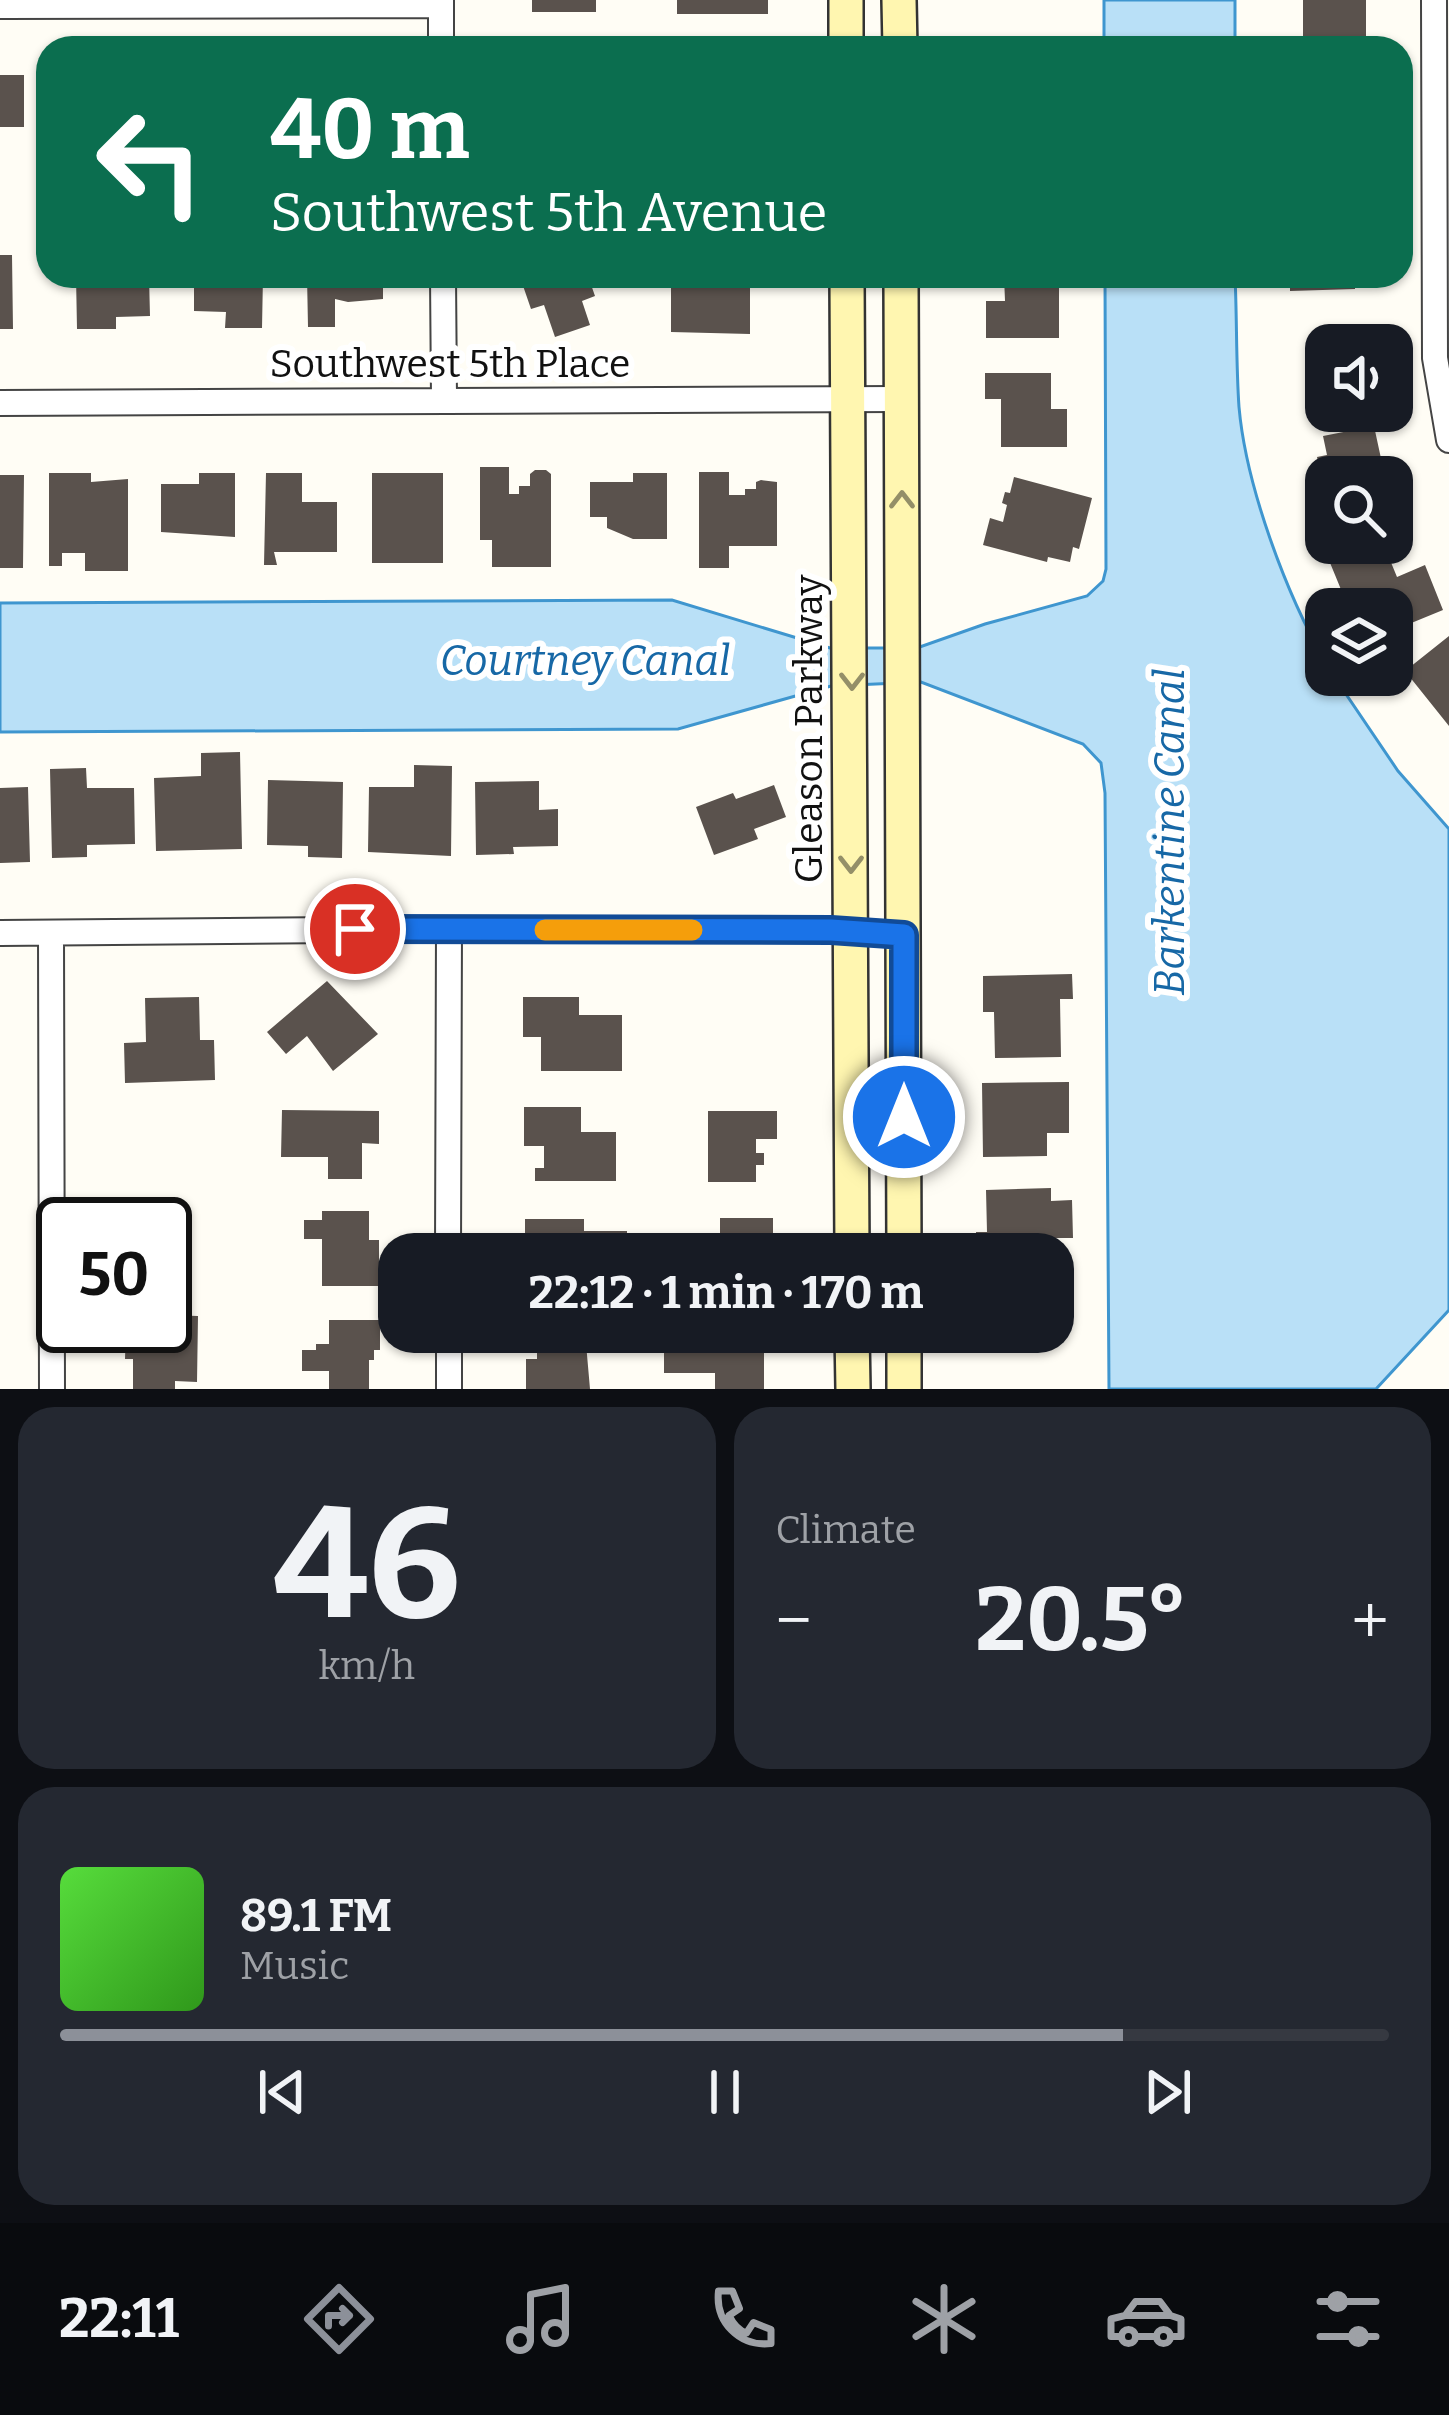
<!DOCTYPE html>
<html lang="en">
<head>
<meta charset="utf-8">
<style>
	:root { --surface:#171b24; --page:#242831; --text:#f1f3f6; --muted:#9ea1a6; --line:#363941; --accent:#8c9099 }
	body { margin:0; font-family:Bitter,serif; background:var(--page); color:var(--text); height:100vh; display:flex; flex-direction:column; font-size:45px; white-space:nowrap }
	* { box-sizing:border-box; margin:0 }
	p { font-size:39px; color:var(--muted) }
	.icon { flex:none; width:66px; height:66px; fill:none; stroke:currentColor; stroke-width:2; stroke-linecap:round; stroke-linejoin:round }
	.map { position:relative; height:1389px; overflow:hidden }
	.panel { display:flex; flex-direction:column; gap:18px; padding:18px; background:#0d0f14; flex:1 }
	.panel>* { flex:none }
	.hud { position:absolute; left:36px; top:36px; width:1377px; height:252px; border-radius:36px; box-shadow:0 3px 9px #0004; background:#0b6e4f; color:#fff; overflow:hidden }
	.buttons { position:absolute; left:1305px; top:324px; display:grid; gap:24px }
	.buttons a { display:grid; place-items:center; width:108px; height:108px; border-radius:24px; background:var(--surface); box-shadow:0 3px 9px #0004; font-size:60px }
	.speed { position:absolute; left:36px; top:1197px; display:flex; gap:24px; font-size:60px; font-weight:700; text-align:center }
	.speed>* { display:grid; place-content:center; width:156px; height:156px; border-radius:50%; background:var(--surface); box-shadow:0 3px 9px #0004; line-height:1 }
	.speed .limit { border:6px solid #111; border-radius:18px; background:#fff; color:#111 }
	.pin { position:absolute; display:grid; place-items:center; width:102px; height:102px; color:#fff; margin:-51px; border:6px solid #fff; border-radius:50%; box-shadow:0 3px 12px #0007 }
	.me { position:absolute; width:132px; margin:-66px; rotate:0deg; stroke-linejoin:round; filter:drop-shadow(0 0 9px #0008) }
	.turn { display:flex; align-items:center; gap:42px; height:252px; padding:0 36px; font-size:54px }
	.turn .icon { width:156px; height:156px; stroke-width:2.5 }
	.turn b { display:block; font-size:84px; line-height:102px }
	.big { font-size:90px; font-weight:700; line-height:1.1 }
	.panel .tile { flex:1; display:flex; flex-direction:column; justify-content:center; gap:18px; min-width:0; padding:0 42px; border-radius:36px; background:var(--page) }
	.panel .dial { align-items:center; gap:0 }
	.dial b { font-size:156px; line-height:1 }
	.song { display:flex; align-items:center; gap:36px }
	.cover { width:144px; height:144px; border-radius:18px; background:linear-gradient(135deg,hsl(110 70% 55%),hsl(110 70% 35%)) }
	.played { height:12px; border-radius:6px; background:linear-gradient(90deg,var(--accent) 80%,var(--line) 80%) }
	.keys { display:flex; justify-content:space-around; direction:ltr }
	.heat { display:flex; justify-content:space-between; align-items:center; font-size:66px; direction:ltr }
	.panel .tiles { flex:1; display:grid; gap:18px; grid-template-columns:1fr 1fr }
	.tile:last-child { grid-column:span 2 }
	.trip { position:absolute; left:378px; top:1233px; width:696px; height:120px; border-radius:36px; background:var(--surface); box-shadow:0 3px 9px #0004; font-weight:700; line-height:120px; text-align:center }
	.tabs { display:flex; height:192px; justify-content:space-around; align-items:center; background:#090b0e; color:var(--muted) }
	.tabs .icon { width:84px; height:84px }
	.tabs .on { color:var(--accent) }
	.tabs b { font-size:54px; color:var(--text) }
	.map>svg:first-child { display:block }
	.water { fill:#b9e0f7; stroke:#3f96cf; stroke-width:3 }
	.building { fill:#5a524d }
	.lines { fill:none; stroke-linecap:round; stroke-linejoin:round }
	.street-casing { stroke:#444; stroke-width:28 }
	.secondary-casing { stroke:#333; stroke-width:38 }
	.street { stroke:#fff; stroke-width:24 }
	.secondary { stroke:#fff6b0; stroke-width:33 }
	.oneway { stroke:#948f68 }
	.route-casing { stroke:#114b97; stroke-width:30 }
	.route { stroke:#1a73e8; stroke-width:21 }
	.slow { stroke:#f59e0b; stroke-width:21 }
	.labels { text-anchor:middle; dominant-baseline:central; stroke-width:12; stroke-linejoin:round; paint-order:stroke }
	.street-label { font-size:39px; fill:#111; stroke:#fff }
	.water-label { font-size:42px; font-style:italic; fill:#1768a6; stroke:#fff }
</style>
</head>
<body>
<div class="map">
<svg width="1449" height="1389" viewBox="0 0 1449 1389">
	<rect width="100%" height="100%" fill="#fffdf5"/>
	<path class="water" d="M 1104,0 L 1235,0 L 1235,48 L 1104,48 Z
		M 1105,276 L 1235,276 C 1237,319 1236,364 1239,407 C 1246,486 1286,594 1326,663 L 1326,675 L 1333,675 L 1398,771 L 1449,829 L 1449,1310 L 1376,1389 L 1109,1389 L 1105,793 L 1101,763 L 1083,744 L 921,682 L 831,686 L 678,729 L 0,732 L 0,603 L 672,600 L 830,648 L 917,648 L 985,624 L 1087,596 L 1103,581 L 1106,569 Z"/>
	<path class="building" d="M 532,0 L 596,0 L 596,12 L 532,12 Z
		M 677,0 L 768,0 L 768,14 L 677,14 Z
		M 1303,0 L 1366,0 L 1366,40 L 1372,40 L 1372,48 L 1303,48 Z
		M 711,41 L 763,41 L 763,48 L 711,48 Z
		M 0,75 L 24,75 L 24,127 L 0,127 Z
		M 0,255 L 12,255 L 13,329 L 0,329 Z
		M 76,276 L 149,276 L 150,316 L 116,317 L 116,329 L 77,329 Z
		M 194,276 L 263,276 L 262,328 L 225,328 L 226,312 L 194,311 Z
		M 307,276 L 383,276 L 383,299 L 348,302 L 335,299 L 335,327 L 308,327 Z
		M 588,276 L 595,296 L 582,301 L 590,325 L 555,337 L 544,305 L 531,309 L 520,277 Z
		M 671,276 L 769,276 L 769,281 L 750,281 L 750,334 L 671,332 Z
		M 1004,276 L 1059,276 L 1059,338 L 986,338 L 986,301 L 1005,301 Z
		M 1290,276 L 1355,276 L 1355,289 L 1290,291 Z
		M 985,373 L 1051,373 L 1051,409 L 1067,409 L 1067,447 L 1001,447 L 1001,399 L 985,399 Z
		M 1374,426 L 1385,477 L 1326,477 L 1324,491 L 1317,457 L 1327,455 L 1323,436 Z
		M 480,467 L 509,467 L 509,494 L 519,494 L 519,486 L 530,486 L 530,474 L 535,470 L 546,470 L 551,474 L 551,567 L 492,567 L 492,540 L 480,540 Z
		M 699,472 L 729,472 L 729,495 L 745,495 L 745,489 L 756,489 L 756,482 L 761,480 L 777,482 L 777,546 L 729,546 L 729,568 L 699,568 Z
		M 49,473 L 91,473 L 91,482 L 128,479 L 128,571 L 85,571 L 85,553 L 62,553 L 62,566 L 49,566 Z
		M 199,473 L 235,473 L 235,537 L 161,532 L 161,484 L 199,484 Z
		M 266,473 L 302,473 L 302,502 L 337,502 L 337,552 L 274,552 L 277,565 L 264,565 Z
		M 372,473 L 443,473 L 443,563 L 372,563 Z
		M 633,473 L 667,473 L 667,539 L 633,539 L 607,528 L 607,517 L 590,517 L 590,482 L 633,482 Z
		M 0,475 L 24,475 L 23,568 L 0,568 Z
		M 1014,477 L 1092,498 L 1079,549 L 1073,547 L 1070,562 L 1048,557 L 1047,562 L 983,545 L 990,518 L 1003,522 L 1007,505 L 1002,503 L 1005,492 L 1010,493 Z
		M 1350,543 L 1383,543 L 1397,577 L 1425,565 L 1443,610 L 1404,626 L 1400,616 L 1392,619 L 1392,609 L 1349,609 L 1326,553 Z
		M 1449,636 L 1449,726 L 1405,671 Z
		M 240,752 L 242,849 L 156,851 L 154,778 L 201,776 L 201,753 Z
		M 414,765 L 452,766 L 451,856 L 368,852 L 369,787 L 414,787 Z
		M 86,768 L 87,788 L 134,788 L 135,844 L 87,845 L 87,857 L 52,858 L 50,769 Z
		M 268,780 L 343,782 L 342,858 L 308,857 L 308,846 L 267,845 Z
		M 539,781 L 539,810 L 558,809 L 558,846 L 513,847 L 514,854 L 476,855 L 475,782 Z
		M 774,785 L 786,817 L 754,829 L 758,839 L 714,855 L 696,807 L 733,793 L 736,799 Z
		M 28,787 L 30,862 L 0,863 L 0,788 Z
		M 1072,974 L 1073,999 L 1060,999 L 1061,1057 L 995,1058 L 994,1012 L 983,1012 L 983,976 Z
		M 327,981 L 378,1034 L 333,1071 L 307,1036 L 286,1054 L 267,1032 Z
		M 199,997 L 200,1040 L 214,1040 L 215,1080 L 125,1083 L 124,1043 L 146,1042 L 145,998 Z
		M 523,997 L 579,997 L 579,1015 L 622,1015 L 622,1071 L 541,1071 L 541,1037 L 523,1037 Z
		M 1069,1082 L 1069,1133 L 1047,1133 L 1047,1156 L 983,1157 L 982,1083 Z
		M 524,1107 L 581,1107 L 581,1132 L 616,1132 L 616,1181 L 535,1181 L 535,1168 L 544,1168 L 544,1146 L 524,1146 Z
		M 282,1110 L 379,1111 L 379,1144 L 362,1143 L 362,1179 L 328,1179 L 328,1157 L 281,1157 Z
		M 708,1111 L 777,1111 L 777,1139 L 756,1139 L 756,1153 L 764,1153 L 764,1165 L 756,1165 L 756,1182 L 708,1182 Z
		M 1051,1188 L 1051,1201 L 1072,1200 L 1073,1238 L 1051,1238 L 1051,1254 L 976,1254 L 976,1232 L 987,1232 L 986,1190 Z
		M 188,1211 L 191,1287 L 165,1288 L 165,1224 L 126,1224 L 126,1213 Z
		M 322,1211 L 369,1211 L 369,1240 L 379,1240 L 379,1286 L 322,1286 L 322,1239 L 304,1239 L 304,1220 L 322,1220 Z
		M 720,1218 L 773,1218 L 773,1252 L 707,1254 L 707,1243 L 720,1243 Z
		M 525,1219 L 584,1219 L 584,1231 L 627,1231 L 627,1254 L 532,1254 L 532,1247 L 525,1247 Z
		M 165,1315 L 198,1316 L 197,1382 L 175,1381 L 175,1389 L 133,1389 L 133,1359 L 125,1359 L 126,1326 L 165,1326 Z
		M 329,1320 L 380,1320 L 380,1350 L 374,1350 L 374,1360 L 369,1360 L 369,1389 L 329,1389 L 329,1371 L 302,1371 L 302,1350 L 316,1350 L 316,1344 L 329,1344 Z
		M 537,1332 L 585,1332 L 590,1389 L 526,1389 L 526,1359 L 537,1359 Z
		M 664,1332 L 776,1332 L 776,1353 L 764,1353 L 764,1389 L 715,1389 L 715,1373 L 664,1373 Z"/>
	<g class="lines">
		<g class="street-casing">
			<path id="street" d="M 441,0 L 441,48
				M 1434,0 L 1435,358 L 1449,440
				M 0,6 L 441,5
				M 443,276 L 444,399
				M 0,403 L 901,399
				M 0,933 L 449,929 L 831,930 L 904,935
				M 51,934 L 52,1389
				M 448,1254 L 449,929
				M 449,1332 L 449,1389"/>
		</g>
		<g class="secondary-casing">
			<path id="secondary" d="M 846,0 L 846,48
				M 899,0 L 900,48
				M 847,276 L 852,1254
				M 901,276 L 904,1254
				M 852,1332 L 853,1389
				M 904,1332 L 904,1389"/>
		</g>
		<use href="#street" class="street"/>
		<use href="#secondary" class="secondary"/>
	</g>
	<defs><path id="oneway-chevron" d="M-2-3.5L2.5 0L-2 3.5" fill="none" stroke-width="1.6" stroke-linecap="round" stroke-linejoin="round" transform="scale(3)"/></defs>
	<g class="oneway">
		<use href="#oneway-chevron" transform="translate(902 500) rotate(-90)"/>
		<use href="#oneway-chevron" transform="translate(852 681) rotate(90)"/>
		<use href="#oneway-chevron" transform="translate(851 864) rotate(90)"/>
	</g>
	<g class="lines">
		<g class="route-casing">
			<path id="route" d="M 355,929 L 831,930 L 904,935 L 904,1117"/>
		</g>
		<use href="#route" class="route"/>
		<path class="slow" d="M 545,930 L 692,930"/>
	</g>
	<g class="labels">
		<g class="street-label">
			<text x="450" y="364">Southwest 5th Place</text>
			<text transform="translate(809 729) rotate(-90)">Gleason Parkway</text>
		</g>
		<g class="water-label">
			<text x="585" y="661">Courtney Canal</text>
			<text transform="translate(1170 832) rotate(-90)">Barkentine Canal</text>
		</g>
	</g>
</svg>
<div class="buttons">
<a><svg class="icon" aria-label="sound" viewBox="0 0 24 24"><path d="M4 9h4l5-4v14l-5-4H4zM17 9q2 3 0 6"/></svg></a>
<a><svg class="icon" aria-label="search" viewBox="0 0 24 24"><circle cx="10" cy="10" r="6"/><path d="M15 15l6 6"/></svg></a>
<a><svg class="icon" aria-label="layers" viewBox="0 0 24 24"><path d="M12 4l9 5-9 5-9-5zM3 14l9 5 9-5"/></svg></a>
</div>
<div class="speed"><div class="limit">50</div></div>
<div class="pin" style="left:355px;top:929px;background:#d93025"><svg class="icon" aria-label="arrive" viewBox="0 0 24 24"><path d="M6 21V4h12l-3 4 3 4H6"/></svg></div>
<svg class="me" style="left:904px;top:1117px" viewBox="-20 -20 40 40"><circle r="17" fill="#1a73e8" stroke="#fff" stroke-width="3"/><path d="M0-11L8 9 0 5-8 9z" fill="#fff"/></svg>
<div class="trip">22:12 · 1 min · 170 m</div>
<div class="hud">
<div class="turn"><svg class="icon" aria-label="left" viewBox="0 0 24 24"><path d="M17 20v-9H6M10 6l-5 5 5 5"/></svg><div><b>40 m</b>Southwest 5th Avenue</div></div>
</div>
</div>
<section class="panel">
<div class="tiles">
<div class="tile dial"><b>46</b><p>km/h</p></div>
<div class="tile"><p>Climate</p>
<div class="heat"><a>−</a><b class="big">20.5°</b><a>+</a></div>
</div>
<div class="tile">
<div class="song"><i class="cover"></i><div><b>89.1 FM</b><p>Music</p></div></div>
<div class="played"></div>
<div class="keys"><svg class="icon" aria-label="previous" viewBox="0 0 24 24"><path d="M18 5L8 12l10 7zM5 5v14"/></svg><svg class="icon" aria-label="pause" viewBox="0 0 24 24"><path d="M8 5v14M16 5v14"/></svg><svg class="icon" aria-label="next" viewBox="0 0 24 24"><path d="M6 5l10 7-10 7zM19 5v14"/></svg></div>
</div>
</div>
</section>
<nav class="tabs">
<b>22:11</b>
<svg class="icon on" aria-label="directions" viewBox="0 0 24 24"><path d="M12 3l9 9-9 9-9-9zM9 14v-3h6M13 9l2 2-2 2"/></svg>
<svg class="icon" aria-label="music" viewBox="0 0 24 24"><path d="M9 18V5l10-2v13"/><circle cx="6" cy="18" r="3"/><circle cx="16" cy="16" r="3"/></svg>
<svg class="icon" aria-label="phone" viewBox="0 0 24 24"><path d="M5 4h4l2 5-3 2q2 4 5 5l2-3 5 2v4C11 20 4 13 5 4z"/></svg>
<svg class="icon" aria-label="climate" viewBox="0 0 24 24"><path d="M12 3v18M4 7l16 10M4 17L20 7"/></svg>
<svg class="icon" aria-label="car" viewBox="0 0 24 24"><path d="M5 17H2v-5l4-1 3-4h7l3 4 3 1v5h-3M9 17h6M6 11h13"/><circle cx="7" cy="17" r="2"/><circle cx="17" cy="17" r="2"/></svg>
<svg class="icon" aria-label="filters" viewBox="0 0 24 24"><path d="M4 7h16M4 17h16"/><circle cx="9" cy="7" r="2"/><circle cx="15" cy="17" r="2"/></svg>
</nav>
</body>
</html>
